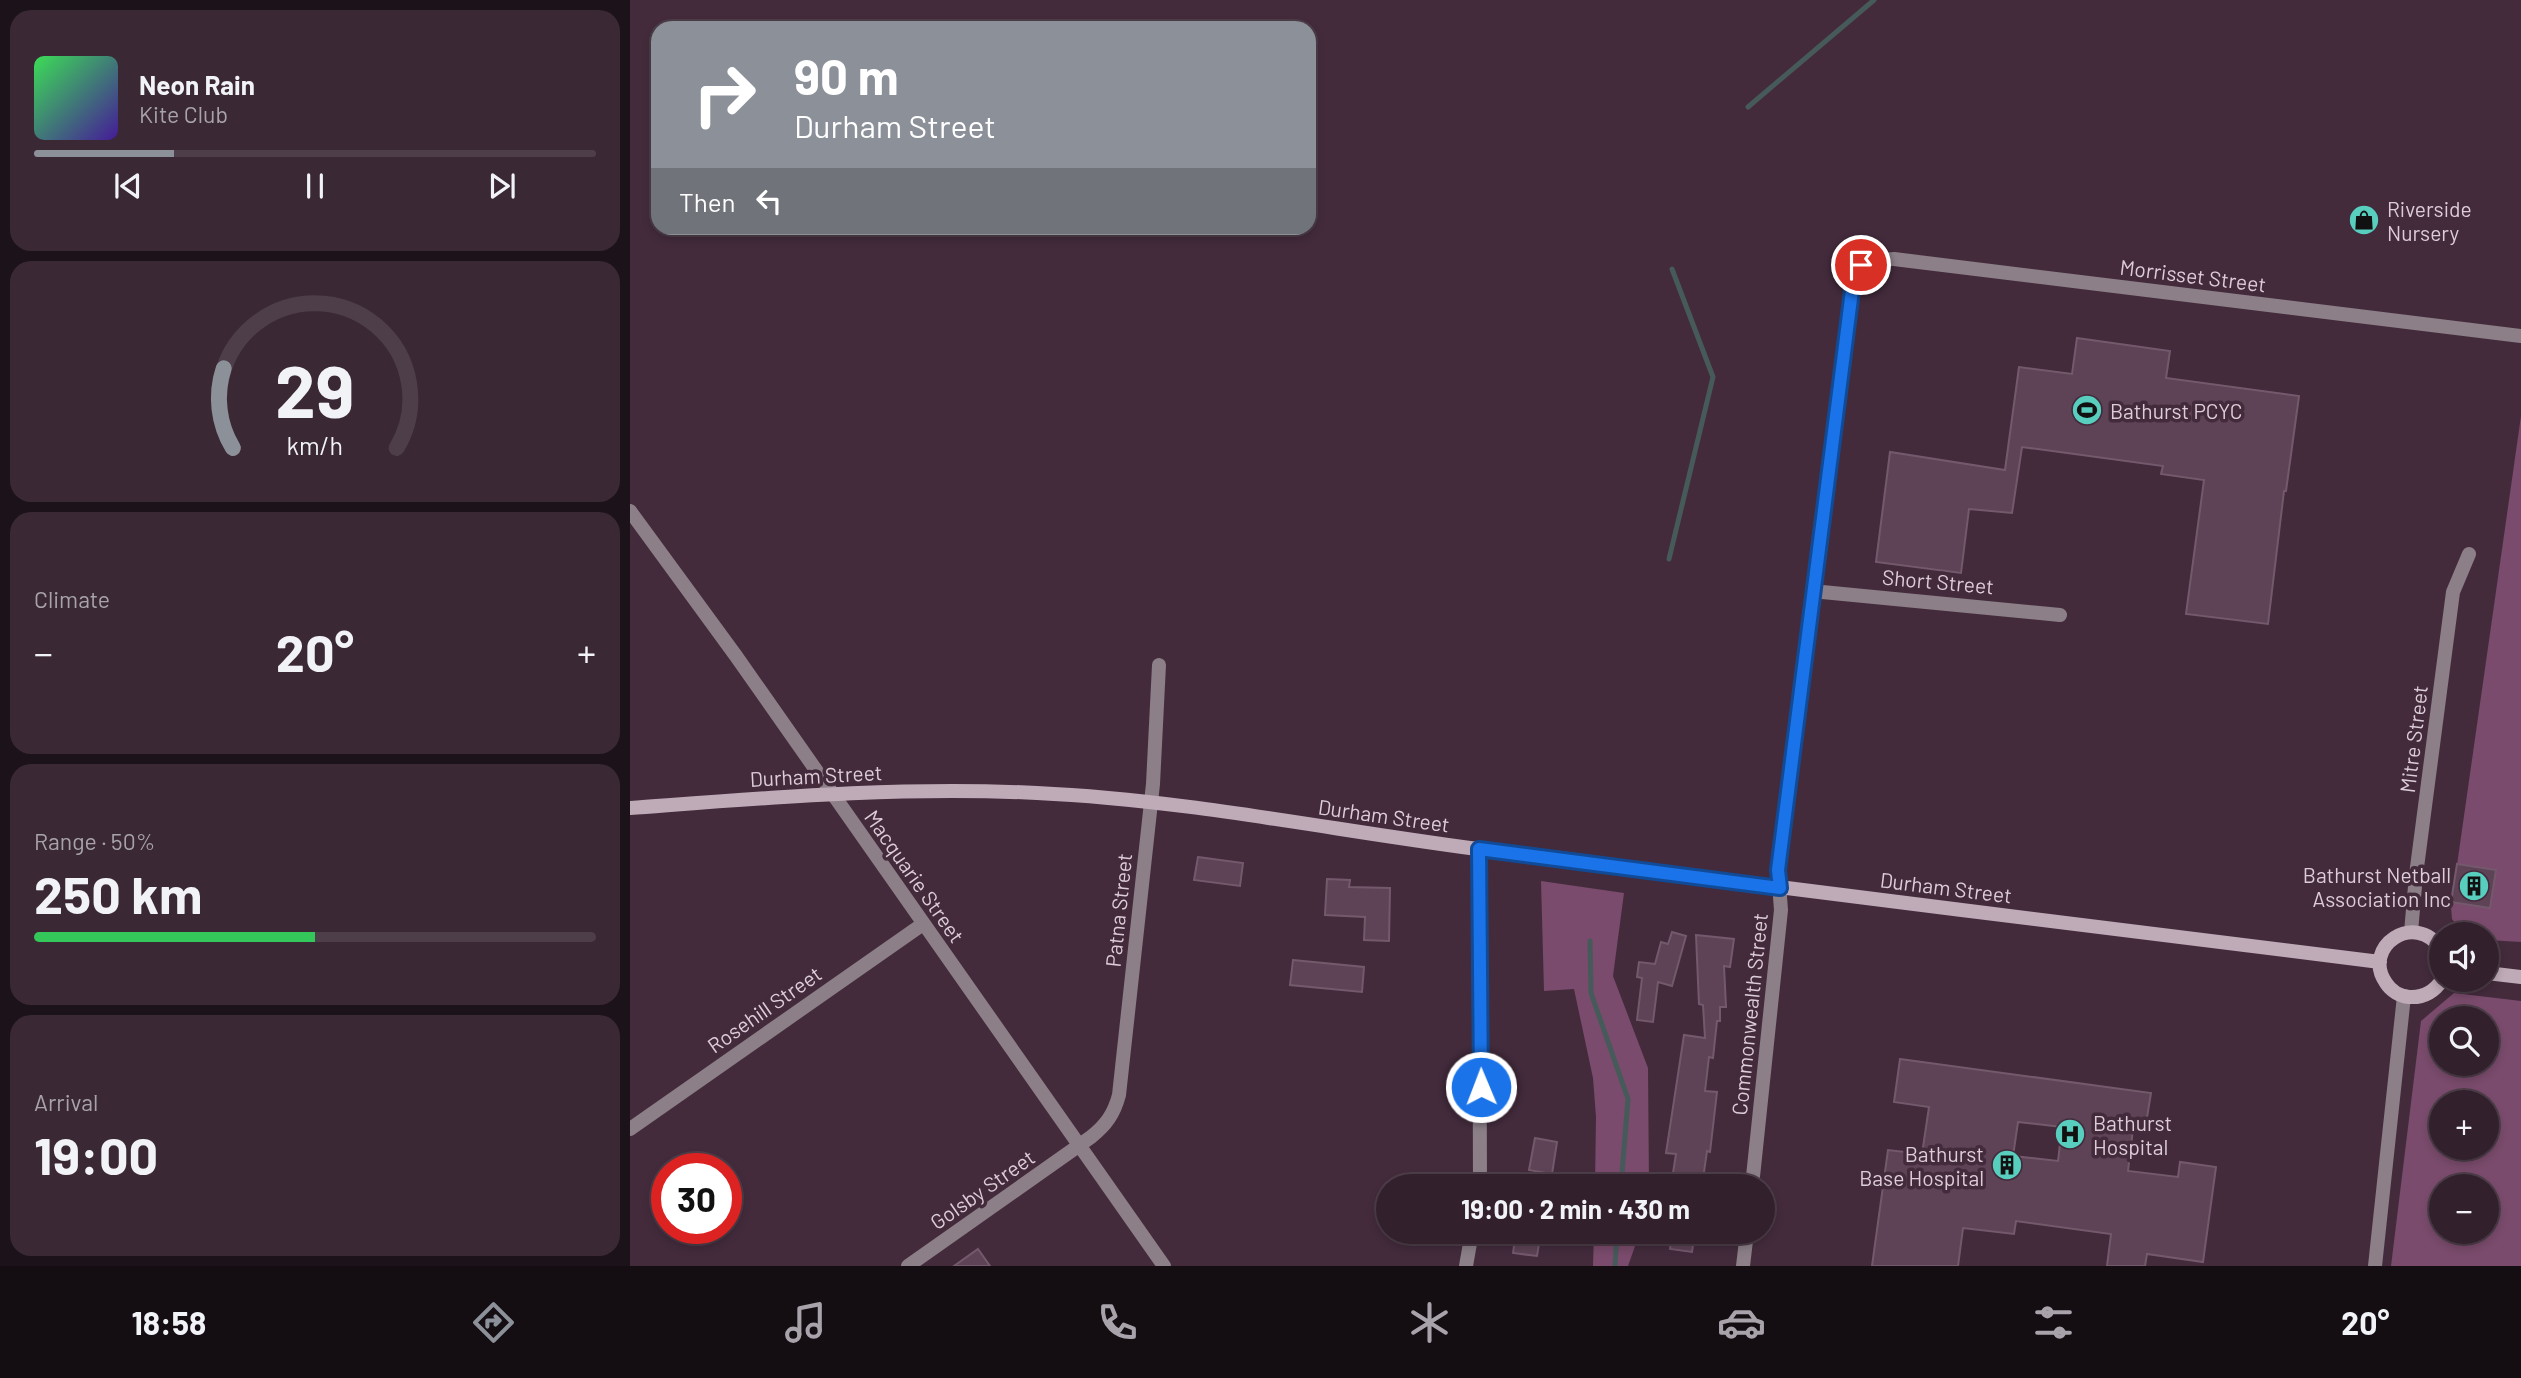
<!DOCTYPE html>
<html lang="en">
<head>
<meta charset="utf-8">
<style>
	:root { --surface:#32202d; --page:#3a2835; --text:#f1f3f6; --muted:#a8a3aa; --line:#4d3e49; --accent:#8c9099 }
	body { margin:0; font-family:Barlow,sans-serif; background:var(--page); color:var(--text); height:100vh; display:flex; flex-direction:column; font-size:26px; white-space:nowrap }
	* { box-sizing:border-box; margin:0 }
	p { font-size:23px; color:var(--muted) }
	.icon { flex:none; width:38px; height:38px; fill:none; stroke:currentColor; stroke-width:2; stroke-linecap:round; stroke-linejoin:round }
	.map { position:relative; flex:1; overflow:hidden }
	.sheet { display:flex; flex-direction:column; gap:10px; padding:10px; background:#1c1219; width:630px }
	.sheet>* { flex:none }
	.banner { position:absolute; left:21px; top:21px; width:665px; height:214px; border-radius:21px; box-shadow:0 4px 10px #0003,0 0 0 2px var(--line); background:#8c9099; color:#fff; overflow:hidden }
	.fabs { position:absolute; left:1799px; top:922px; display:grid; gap:14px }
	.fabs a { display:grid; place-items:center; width:70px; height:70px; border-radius:50%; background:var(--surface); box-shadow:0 4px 10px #0003,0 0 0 2px var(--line); font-size:35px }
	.speed { position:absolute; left:21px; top:1153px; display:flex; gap:14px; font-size:35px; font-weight:700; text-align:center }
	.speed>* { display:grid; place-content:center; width:91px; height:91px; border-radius:50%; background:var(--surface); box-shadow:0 4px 10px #0003,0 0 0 2px var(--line); line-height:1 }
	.speed .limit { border:10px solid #d22; background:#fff; color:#111 }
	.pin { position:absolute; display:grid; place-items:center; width:60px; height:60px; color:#fff; margin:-30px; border:4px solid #fff; border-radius:50%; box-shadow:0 2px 7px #0007 }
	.me { position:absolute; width:77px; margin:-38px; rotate:359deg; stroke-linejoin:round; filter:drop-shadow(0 0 5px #0008) }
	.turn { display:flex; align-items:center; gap:24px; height:147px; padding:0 28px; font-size:32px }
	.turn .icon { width:91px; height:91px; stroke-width:2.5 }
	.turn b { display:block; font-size:49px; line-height:60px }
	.then { display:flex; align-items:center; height:66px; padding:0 28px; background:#0003; gap:14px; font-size:26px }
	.big { font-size:52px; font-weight:700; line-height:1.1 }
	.sheet .tile { flex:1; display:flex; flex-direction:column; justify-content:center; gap:10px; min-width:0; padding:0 24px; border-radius:21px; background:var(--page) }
	.sheet .dial { align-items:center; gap:0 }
	.dial svg { height:182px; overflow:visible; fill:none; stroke:var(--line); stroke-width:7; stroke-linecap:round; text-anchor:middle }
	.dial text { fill:var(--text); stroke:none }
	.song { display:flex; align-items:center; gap:21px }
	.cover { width:84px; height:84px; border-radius:10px; background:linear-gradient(135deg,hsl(130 70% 55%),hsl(260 70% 35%)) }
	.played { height:7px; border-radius:4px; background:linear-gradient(90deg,var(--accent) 25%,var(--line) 25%) }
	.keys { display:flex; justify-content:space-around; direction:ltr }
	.heat { display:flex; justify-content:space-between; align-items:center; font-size:38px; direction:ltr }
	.charge { height:10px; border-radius:5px; background:linear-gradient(90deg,#34c759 50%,var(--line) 0) }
	.trip { position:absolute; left:746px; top:1174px; width:399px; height:70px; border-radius:35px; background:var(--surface); box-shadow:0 4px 10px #0003,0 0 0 2px var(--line); font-weight:700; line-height:70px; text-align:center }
	.tabs { display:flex; height:112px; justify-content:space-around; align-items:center; background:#140d12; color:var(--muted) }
	.tabs .icon { width:49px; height:49px }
	.tabs .selected { color:var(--accent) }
	.tabs b { font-size:32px; color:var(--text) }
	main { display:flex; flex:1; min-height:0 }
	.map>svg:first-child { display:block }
	.green { fill:#7a4b6c; fill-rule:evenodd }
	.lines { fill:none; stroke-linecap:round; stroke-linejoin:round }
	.stream { stroke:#475a5a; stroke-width:5 }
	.building { fill:#5d4355; stroke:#74596c; stroke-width:2; fill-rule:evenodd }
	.minor { stroke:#8c7f88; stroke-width:14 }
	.secondary { stroke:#bfaab8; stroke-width:14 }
	.route-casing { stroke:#114b97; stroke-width:18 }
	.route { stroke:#1a73e8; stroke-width:12 }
	.labels { text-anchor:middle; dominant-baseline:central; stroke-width:7; stroke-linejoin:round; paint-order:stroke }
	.poi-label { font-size:21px; fill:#ddcdd8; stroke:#432b3c; text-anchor:start }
	.street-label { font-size:21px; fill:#ddcdd8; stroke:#432b3c }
</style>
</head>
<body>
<main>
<section class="sheet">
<div class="tile">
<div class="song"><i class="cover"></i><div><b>Neon Rain</b><p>Kite Club</p></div></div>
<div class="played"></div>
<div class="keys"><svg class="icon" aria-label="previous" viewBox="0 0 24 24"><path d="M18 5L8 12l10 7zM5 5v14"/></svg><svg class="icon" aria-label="pause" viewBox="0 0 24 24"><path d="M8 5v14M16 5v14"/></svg><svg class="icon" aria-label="next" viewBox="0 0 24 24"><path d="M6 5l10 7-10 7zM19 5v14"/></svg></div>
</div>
<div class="tile dial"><svg viewBox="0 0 100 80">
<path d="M14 69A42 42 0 1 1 86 69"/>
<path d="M14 69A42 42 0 0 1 10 34" stroke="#8c9099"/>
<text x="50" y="56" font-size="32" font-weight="700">29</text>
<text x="50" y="72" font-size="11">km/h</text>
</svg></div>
<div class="tile"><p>Climate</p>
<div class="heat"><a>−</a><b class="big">20°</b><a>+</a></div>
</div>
<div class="tile"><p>Range · 50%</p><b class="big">250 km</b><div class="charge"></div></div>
<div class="tile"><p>Arrival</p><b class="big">19:00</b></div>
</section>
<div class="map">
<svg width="1891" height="1266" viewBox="0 0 1891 1266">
	<rect width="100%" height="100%" fill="#432b3c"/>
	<path class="green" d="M 1891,416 L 1891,942 L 1857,940 L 1857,934 L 1833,933 L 1822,919 L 1821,907 Z
		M 911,881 L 994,893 L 983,976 L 1018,1068 L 1019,1186 L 965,1186 L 966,1117 L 963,1078 L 944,989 L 914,991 Z
		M 1824,993 L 1891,1001 L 1891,1266 L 1761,1266 L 1791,1021 ZM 1857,1018 L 1857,1064 L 1811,1064 L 1811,1018 ZM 1857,1102 L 1857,1148 L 1811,1148 L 1811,1102 ZM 1857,1186 L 1857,1232 L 1811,1232 L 1811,1186 Z
		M 964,1232 L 1010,1232 L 998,1266 L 963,1266 Z"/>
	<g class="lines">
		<path class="stream" d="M 1118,107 L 1244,0
			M 1039,559 L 1083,377 L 1042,269
			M 960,941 L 961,993 L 998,1099 L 991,1186
			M 985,1266 L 987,1232"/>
	</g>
	<path class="building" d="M 1447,338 L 1540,351 L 1536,378 L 1669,396 L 1656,491 L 1654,491 L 1638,624 L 1556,614 L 1574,480 L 1531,474 L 1533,466 L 1392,447 L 1382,513 L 1339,509 L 1331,573 L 1246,562 L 1260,452 L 1375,470 L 1389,367 L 1442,374 Z
		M 568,857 L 613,863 L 610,886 L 564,880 Z
		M 1827,864 L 1866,870 L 1860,908 L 1821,902 Z
		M 697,879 L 720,880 L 719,887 L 760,888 L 759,941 L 734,940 L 735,917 L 695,915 Z
		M 1042,932 L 1056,936 L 1042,986 L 1028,982 L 1023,1022 L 1007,1020 L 1012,978 L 1007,977 L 1009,962 L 1025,964 L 1031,942 L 1038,944 Z
		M 1066,935 L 1104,939 L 1100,967 L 1094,966 L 1096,1007 L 1090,1007 L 1090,1021 L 1087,1021 L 1083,1058 L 1079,1057 L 1075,1091 L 1087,1092 L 1080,1152 L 1077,1151 L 1072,1186 L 1041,1186 L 1046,1154 L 1036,1153 L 1054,1035 L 1075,1038 L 1073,1005 L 1069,1004 Z
		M 663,960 L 734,967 L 732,992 L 660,985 Z
		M 1270,1059 L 1521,1093 L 1515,1130 L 1503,1129 L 1498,1171 L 1548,1177 L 1550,1162 L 1586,1167 L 1573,1262 L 1517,1254 L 1515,1266 L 1477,1266 L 1481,1234 L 1386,1221 L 1384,1234 L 1333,1228 L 1328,1266 L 1242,1266 L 1258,1150 L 1292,1154 L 1299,1107 L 1264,1102 ZM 1388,1122 L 1432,1127 L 1428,1161 L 1383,1156 Z
		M 905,1138 L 927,1142 L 922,1174 L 899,1170 Z
		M 886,1232 L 911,1232 L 907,1256 L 883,1253 Z
		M 1042,1232 L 1065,1232 L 1062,1252 L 1040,1249 Z
		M 348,1249 L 360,1266 L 324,1266 Z"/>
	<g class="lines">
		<path class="minor" d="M 0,511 L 106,656 L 534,1266
			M 1182,591 L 1430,615
			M 849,849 L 850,1186
			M 1781,932 L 1786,875 L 1823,592 L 1839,554
			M 0,1129 L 293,924
			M 1122,1186 L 1151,910 L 1148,870 L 1224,275 C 1235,260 1246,260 1264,259 L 1891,336
			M 278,1266 L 461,1137 C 476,1125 484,1114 489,1095 L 523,784 L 529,665
			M 836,1266 L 842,1232
			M 1113,1266 L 1117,1232
			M 1745,1266 L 1774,996"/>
		<path class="secondary" d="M 0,808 C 135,798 271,786 407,793 C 560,800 711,832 863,851 C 1159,889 1454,925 1750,962
			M 1811,949 C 1785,910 1731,947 1756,983 C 1761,991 1770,996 1779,997 C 1793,998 1804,992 1812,980
			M 1857,973 L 1891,977"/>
	</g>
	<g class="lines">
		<g class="route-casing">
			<path id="route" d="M 851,1087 L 849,849 L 1150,888 L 1148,870 L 1224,275 L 1231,265"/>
		</g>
		<use href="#route" class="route"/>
	</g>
	<defs>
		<g id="shop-disc" transform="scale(1.575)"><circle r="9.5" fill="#58cebf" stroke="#432b3c"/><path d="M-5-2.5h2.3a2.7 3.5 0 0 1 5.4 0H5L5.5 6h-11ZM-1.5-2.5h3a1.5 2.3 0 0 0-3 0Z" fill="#111"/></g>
		<g id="stadium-disc" transform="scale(1.575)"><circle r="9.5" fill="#58cebf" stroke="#432b3c"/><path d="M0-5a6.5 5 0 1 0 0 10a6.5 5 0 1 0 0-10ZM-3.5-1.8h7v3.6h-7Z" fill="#111"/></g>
		<g id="building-disc" transform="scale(1.575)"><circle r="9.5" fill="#58cebf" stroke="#432b3c"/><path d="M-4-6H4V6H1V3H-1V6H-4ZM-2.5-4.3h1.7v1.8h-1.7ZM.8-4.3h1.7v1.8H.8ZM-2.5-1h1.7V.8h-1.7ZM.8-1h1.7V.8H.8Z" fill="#111"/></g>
		<g id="hospital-disc" transform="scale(1.575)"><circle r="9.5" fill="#58cebf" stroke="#432b3c"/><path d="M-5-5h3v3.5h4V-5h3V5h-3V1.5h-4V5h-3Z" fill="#111"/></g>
	</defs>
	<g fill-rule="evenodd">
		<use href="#shop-disc" x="1734" y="220"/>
		<use href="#stadium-disc" x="1457" y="410"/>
		<use href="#building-disc" x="1844" y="886"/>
		<use href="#hospital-disc" x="1440" y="1134"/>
		<use href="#building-disc" x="1377" y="1165"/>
	</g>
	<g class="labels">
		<g class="poi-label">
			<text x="1757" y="208">Riverside<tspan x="1757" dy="24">Nursery</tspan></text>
			<text x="1480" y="410">Bathurst PCYC</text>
			<text x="1821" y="874" text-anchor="end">Bathurst Netball<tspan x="1821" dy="24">Association Inc</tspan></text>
			<text x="1463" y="1122">Bathurst<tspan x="1463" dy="24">Hospital</tspan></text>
			<text x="1354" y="1153" text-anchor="end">Bathurst<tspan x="1354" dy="24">Base Hospital</tspan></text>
		</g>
		<g class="street-label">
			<text transform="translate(1563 275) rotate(7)">Morrisset Street</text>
			<text transform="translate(1308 581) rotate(5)">Short Street</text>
			<text transform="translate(1783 739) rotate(-83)">Mitre Street</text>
			<text transform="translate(186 775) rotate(-3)">Durham Street</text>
			<text transform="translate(754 815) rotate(8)">Durham Street</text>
			<text transform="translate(285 876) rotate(55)">Macquarie Street</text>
			<text transform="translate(1316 887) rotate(7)">Durham Street</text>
			<text transform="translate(488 910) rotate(-84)">Patna Street</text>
			<text transform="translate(134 1009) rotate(-35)">Rosehill Street</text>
			<text transform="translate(1119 1014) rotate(-84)">Commonwealth Street</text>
			<text transform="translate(352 1189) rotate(-35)">Golsby Street</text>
		</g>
	</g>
</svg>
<div class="fabs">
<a><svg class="icon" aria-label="sound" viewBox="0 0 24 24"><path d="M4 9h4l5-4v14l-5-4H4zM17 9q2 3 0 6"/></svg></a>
<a><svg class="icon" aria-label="search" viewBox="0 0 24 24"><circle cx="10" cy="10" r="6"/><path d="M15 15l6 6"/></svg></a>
<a>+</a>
<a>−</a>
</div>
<div class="speed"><div class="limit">30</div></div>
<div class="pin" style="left:1231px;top:265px;background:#d93025"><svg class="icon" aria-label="arrive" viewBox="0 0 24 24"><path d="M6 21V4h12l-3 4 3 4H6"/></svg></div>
<svg class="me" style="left:851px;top:1087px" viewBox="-20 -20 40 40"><circle r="17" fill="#1a73e8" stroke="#fff" stroke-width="3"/><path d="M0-11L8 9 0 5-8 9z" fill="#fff"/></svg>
<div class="trip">19:00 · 2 min · 430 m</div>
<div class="banner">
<div class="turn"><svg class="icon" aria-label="right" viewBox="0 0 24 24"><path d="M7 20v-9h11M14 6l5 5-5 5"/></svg><div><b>90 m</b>Durham Street</div></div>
<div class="then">Then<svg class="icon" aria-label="left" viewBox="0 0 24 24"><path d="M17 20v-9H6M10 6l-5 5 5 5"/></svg></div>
</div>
</div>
</main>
<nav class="tabs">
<b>18:58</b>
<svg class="icon selected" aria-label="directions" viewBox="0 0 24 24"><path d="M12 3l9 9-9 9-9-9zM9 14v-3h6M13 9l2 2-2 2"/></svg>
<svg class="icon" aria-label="music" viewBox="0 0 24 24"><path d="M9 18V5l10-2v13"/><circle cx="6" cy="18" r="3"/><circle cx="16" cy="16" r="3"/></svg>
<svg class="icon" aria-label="phone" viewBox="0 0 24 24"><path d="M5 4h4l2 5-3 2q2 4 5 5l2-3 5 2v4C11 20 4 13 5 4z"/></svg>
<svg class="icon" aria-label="climate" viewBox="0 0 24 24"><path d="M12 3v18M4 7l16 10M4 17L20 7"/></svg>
<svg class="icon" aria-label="car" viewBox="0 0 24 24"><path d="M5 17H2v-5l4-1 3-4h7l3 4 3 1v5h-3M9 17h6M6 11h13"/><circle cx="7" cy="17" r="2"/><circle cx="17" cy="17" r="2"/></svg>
<svg class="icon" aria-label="filters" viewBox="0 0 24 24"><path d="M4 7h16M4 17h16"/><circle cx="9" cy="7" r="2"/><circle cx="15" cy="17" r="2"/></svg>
<b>20°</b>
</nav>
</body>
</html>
